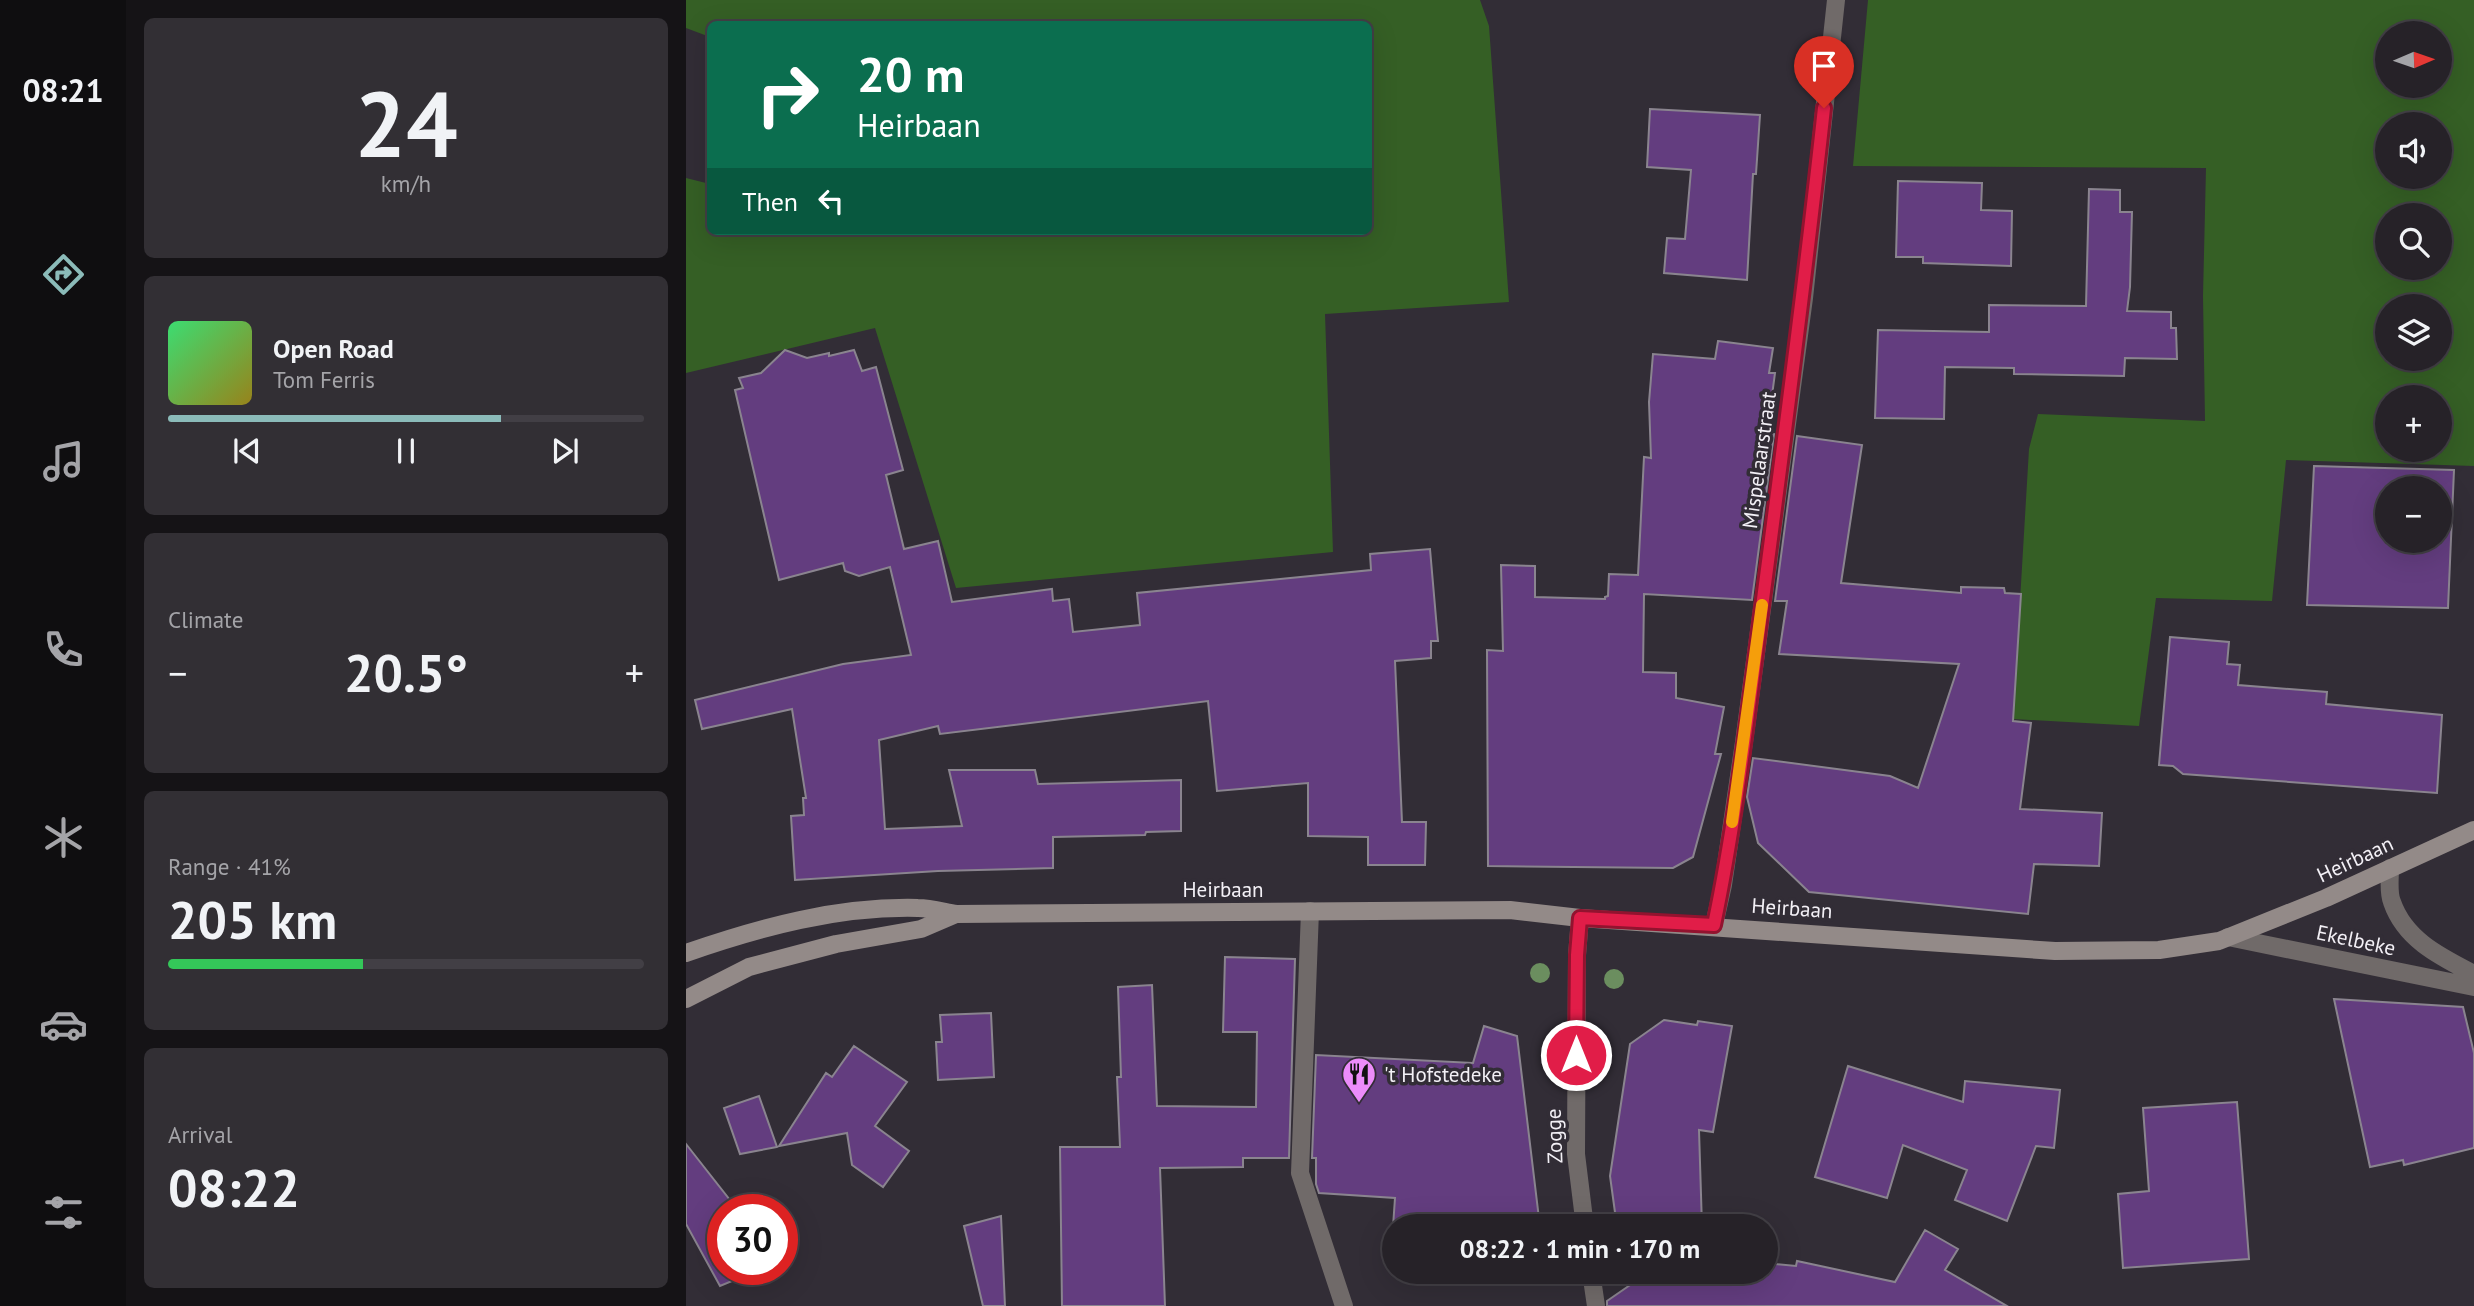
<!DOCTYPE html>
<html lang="en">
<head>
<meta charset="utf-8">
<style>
	:root { --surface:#262228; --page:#322f34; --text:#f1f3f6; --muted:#a4a4a8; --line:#423f45; --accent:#8bbbb9 }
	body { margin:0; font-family:"PT Sans",sans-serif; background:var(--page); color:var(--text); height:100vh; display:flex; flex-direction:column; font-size:26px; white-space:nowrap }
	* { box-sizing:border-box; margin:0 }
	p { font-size:23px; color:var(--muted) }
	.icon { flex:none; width:38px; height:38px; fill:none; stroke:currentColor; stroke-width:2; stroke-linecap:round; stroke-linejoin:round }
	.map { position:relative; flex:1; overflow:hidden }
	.side { display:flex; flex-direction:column; gap:18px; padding:18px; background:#151316; width:560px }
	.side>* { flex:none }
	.guide { position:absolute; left:21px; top:21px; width:665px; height:214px; border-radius:10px; box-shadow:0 7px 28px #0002,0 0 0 2px var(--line); background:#0b6e4f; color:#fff; overflow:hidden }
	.needle { width:46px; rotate:88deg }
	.buttons { position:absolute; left:1689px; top:21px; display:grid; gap:14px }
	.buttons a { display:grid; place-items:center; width:77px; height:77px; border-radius:50%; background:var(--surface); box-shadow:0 7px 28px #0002,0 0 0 2px var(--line); font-size:35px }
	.speed { position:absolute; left:21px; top:1194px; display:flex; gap:14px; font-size:35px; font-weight:700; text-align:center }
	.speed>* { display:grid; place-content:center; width:91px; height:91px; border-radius:50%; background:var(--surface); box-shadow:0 7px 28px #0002,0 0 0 2px var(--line); line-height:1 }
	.speed .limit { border:10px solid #d22; background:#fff; color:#111 }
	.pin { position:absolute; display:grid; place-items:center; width:60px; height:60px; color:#fff; margin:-72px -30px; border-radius:50% 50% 50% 0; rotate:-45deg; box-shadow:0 0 7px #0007 }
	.pin .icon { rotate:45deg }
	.me { position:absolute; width:77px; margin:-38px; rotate:0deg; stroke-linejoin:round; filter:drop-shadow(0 0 5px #0008) }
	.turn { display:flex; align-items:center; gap:24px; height:147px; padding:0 35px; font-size:32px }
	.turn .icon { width:91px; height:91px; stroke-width:2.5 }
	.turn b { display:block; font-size:49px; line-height:60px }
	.then { display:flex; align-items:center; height:66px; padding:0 35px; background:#0003; gap:14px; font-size:26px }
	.big { font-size:52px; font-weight:700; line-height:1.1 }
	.side .tile { flex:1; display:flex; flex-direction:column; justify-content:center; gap:10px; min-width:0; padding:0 24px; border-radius:10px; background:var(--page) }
	.side .dial { align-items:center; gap:0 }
	.dial b { font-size:91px; line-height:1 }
	.song { display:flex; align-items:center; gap:21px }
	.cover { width:84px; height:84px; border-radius:10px; background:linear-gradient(135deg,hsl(140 70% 55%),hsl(50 70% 35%)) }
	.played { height:7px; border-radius:4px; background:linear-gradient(90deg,var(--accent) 70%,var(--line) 70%) }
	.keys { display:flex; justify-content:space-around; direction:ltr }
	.heat { display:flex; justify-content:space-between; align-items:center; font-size:38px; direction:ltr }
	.charge { height:10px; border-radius:5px; background:linear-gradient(90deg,#34c759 41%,var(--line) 0) }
	.trip { position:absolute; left:696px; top:1214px; width:396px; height:70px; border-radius:35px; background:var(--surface); box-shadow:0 7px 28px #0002,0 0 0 2px var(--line); font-weight:700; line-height:70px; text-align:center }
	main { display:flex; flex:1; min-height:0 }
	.tabs { display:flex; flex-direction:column; width:126px; justify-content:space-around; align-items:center; background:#0f0e10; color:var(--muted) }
	.tabs .icon { width:49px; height:49px }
	.tabs .selected { color:var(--accent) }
	.tabs b { font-size:32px; color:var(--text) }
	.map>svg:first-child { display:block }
	.green { fill:#355f25; fill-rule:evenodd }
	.building { fill:#633d7f; stroke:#8a848f; stroke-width:2; fill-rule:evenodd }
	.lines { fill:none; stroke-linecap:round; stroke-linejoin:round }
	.lane { stroke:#706a69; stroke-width:18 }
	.street { stroke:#706a69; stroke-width:18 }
	.secondary { stroke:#938a88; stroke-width:18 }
	.tree { fill:#6b8e5f }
	.route-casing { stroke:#92132f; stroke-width:18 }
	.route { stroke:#e11d48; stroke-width:12 }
	.slow { stroke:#f59e0b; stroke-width:12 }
	.labels { text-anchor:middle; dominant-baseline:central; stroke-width:7; stroke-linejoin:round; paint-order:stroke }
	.street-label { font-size:21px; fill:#f3f0f6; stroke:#322d36 }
	.poi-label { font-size:21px; fill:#f3f0f6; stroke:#322d36; text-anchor:start }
</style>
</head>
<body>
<main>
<nav class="tabs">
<b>08:21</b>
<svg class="icon selected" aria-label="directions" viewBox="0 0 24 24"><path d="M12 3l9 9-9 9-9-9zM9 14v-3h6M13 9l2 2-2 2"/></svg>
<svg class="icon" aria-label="music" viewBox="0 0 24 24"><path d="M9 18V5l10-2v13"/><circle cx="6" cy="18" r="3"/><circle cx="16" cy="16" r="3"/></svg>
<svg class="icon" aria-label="phone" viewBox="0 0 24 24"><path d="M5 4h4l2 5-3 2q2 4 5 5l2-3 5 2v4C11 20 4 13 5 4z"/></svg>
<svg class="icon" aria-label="climate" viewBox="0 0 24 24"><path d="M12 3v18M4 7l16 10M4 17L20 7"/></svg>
<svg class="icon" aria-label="car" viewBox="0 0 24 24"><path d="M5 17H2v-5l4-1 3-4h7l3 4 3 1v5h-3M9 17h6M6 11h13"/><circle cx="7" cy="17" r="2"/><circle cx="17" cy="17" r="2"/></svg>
<svg class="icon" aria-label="filters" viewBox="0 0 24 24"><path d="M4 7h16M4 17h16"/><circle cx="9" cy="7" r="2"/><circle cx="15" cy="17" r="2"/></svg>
</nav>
<section class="side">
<div class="tile dial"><b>24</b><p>km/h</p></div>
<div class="tile">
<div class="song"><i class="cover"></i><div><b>Open Road</b><p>Tom Ferris</p></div></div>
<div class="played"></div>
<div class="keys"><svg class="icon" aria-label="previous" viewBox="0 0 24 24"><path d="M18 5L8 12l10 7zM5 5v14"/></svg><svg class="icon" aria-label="pause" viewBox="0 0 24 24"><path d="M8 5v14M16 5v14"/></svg><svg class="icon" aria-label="next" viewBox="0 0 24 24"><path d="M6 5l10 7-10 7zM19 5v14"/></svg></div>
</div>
<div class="tile"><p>Climate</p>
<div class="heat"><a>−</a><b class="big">20.5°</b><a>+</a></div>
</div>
<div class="tile"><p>Range · 41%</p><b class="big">205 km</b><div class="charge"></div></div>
<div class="tile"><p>Arrival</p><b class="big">08:22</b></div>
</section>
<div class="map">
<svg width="1788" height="1306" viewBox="0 0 1788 1306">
	<rect width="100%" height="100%" fill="#322d36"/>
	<path class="green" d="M 0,0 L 794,0 L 803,26 L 823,302 L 639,314 L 647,552 L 270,588 L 189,328 L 0,373 L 0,178 L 24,184 L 24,231 L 682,231 L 682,24 L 24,24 L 24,37 L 0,28 Z
		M 1182,0 L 1788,0 L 1788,466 L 1600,460 L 1586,601 L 1470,598 L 1453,726 L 1327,719 L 1343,449 L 1352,414 L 1519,421 L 1517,296 L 1520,168 L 1167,166 ZM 1701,33 L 1754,33 L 1754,86 L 1701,86 ZM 1701,124 L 1754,124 L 1754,177 L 1701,177 ZM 1701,215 L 1754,215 L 1754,268 L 1701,268 ZM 1701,306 L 1754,306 L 1754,359 L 1701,359 ZM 1701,397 L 1754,397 L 1754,450 L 1701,450 Z"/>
	<path class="building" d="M 964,109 L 1074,115 L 1070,174 L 1067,174 L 1061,280 L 978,273 L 981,238 L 999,239 L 1005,170 L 961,167 Z
		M 1212,181 L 1296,183 L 1295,210 L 1326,211 L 1325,266 L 1237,263 L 1237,257 L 1210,257 Z
		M 1403,189 L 1434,190 L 1434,212 L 1446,212 L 1444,287 L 1441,311 L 1485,312 L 1485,328 L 1490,328 L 1491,359 L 1439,358 L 1438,376 L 1328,374 L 1328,368 L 1259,367 L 1258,419 L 1189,418 L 1192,330 L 1303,332 L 1303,305 L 1400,306 Z
		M 1032,341 L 1087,348 L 1083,373 L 1089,373 L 1081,433 L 1088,434 L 1066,600 L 958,594 L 957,672 L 990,673 L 990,698 L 1038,707 L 1029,754 L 1035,754 L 1007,857 L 987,868 L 802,866 L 801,650 L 817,651 L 815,565 L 849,566 L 849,597 L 919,599 L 919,597 L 922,596 L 923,574 L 952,575 L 958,457 L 965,458 L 963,402 L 967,354 L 1029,359 Z
		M 99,350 L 121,358 L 143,353 L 143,356 L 168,350 L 176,371 L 190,367 L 217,470 L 200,475 L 218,549 L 252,541 L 266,602 L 366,589 L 367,601 L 383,599 L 387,632 L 454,625 L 451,593 L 685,570 L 684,554 L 744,549 L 752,641 L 745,641 L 745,658 L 709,661 L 716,822 L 740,822 L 739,865 L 682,865 L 682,837 L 622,836 L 622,783 L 531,791 L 522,701 L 254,734 L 252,726 L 193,740 L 199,829 L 276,826 L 263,770 L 349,770 L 352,784 L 495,780 L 495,831 L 460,832 L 459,835 L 367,837 L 367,868 L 252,871 L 109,880 L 105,816 L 118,815 L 117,798 L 120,798 L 106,709 L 16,729 L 9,700 L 157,664 L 225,655 L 204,567 L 173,576 L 159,571 L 157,563 L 93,580 L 49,390 L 57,388 L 53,378 L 75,373 Z
		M 1111,436 L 1176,445 L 1155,583 L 1275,593 L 1275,587 L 1318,588 L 1319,593 L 1335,594 L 1327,721 L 1345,723 L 1334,809 L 1416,813 L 1413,866 L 1348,864 L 1342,914 L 1123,892 L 1072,843 L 1061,797 L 1067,758 L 1204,776 L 1232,788 L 1273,664 L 1093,654 L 1101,601 L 1089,601 Z
		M 1628,466 L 1768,470 L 1762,608 L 1621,605 ZM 1701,488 L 1754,488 L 1754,541 L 1701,541 Z
		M 1484,637 L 1543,642 L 1541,664 L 1554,665 L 1552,685 L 1641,692 L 1640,704 L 1756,715 L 1751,793 L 1497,774 L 1487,766 L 1473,765 Z
		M 539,957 L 609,959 L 603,1158 L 557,1158 L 557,1167 L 474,1168 L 479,1306 L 376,1306 L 374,1147 L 434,1147 L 431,1077 L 435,1077 L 432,987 L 466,985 L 471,1106 L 570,1107 L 571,1032 L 537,1032 Z
		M 1648,999 L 1777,1007 L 1788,1053 L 1788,1148 L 1718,1165 L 1717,1160 L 1684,1167 Z
		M 305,1013 L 308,1077 L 252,1080 L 250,1042 L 256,1042 L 254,1015 Z
		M 978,1020 L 1011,1025 L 1012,1021 L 1046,1026 L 1027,1132 L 1013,1130 L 1016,1227 L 931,1227 L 924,1176 L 944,1044 Z
		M 798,1026 L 831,1036 L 854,1227 L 707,1227 L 709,1198 L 633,1193 L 630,1184 L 630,1158 L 626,1158 L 630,1055 L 787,1063 Z
		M 168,1046 L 221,1082 L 189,1126 L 223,1151 L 197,1187 L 166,1165 L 161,1133 L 93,1146 L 140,1073 L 146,1077 Z
		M 1162,1066 L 1277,1102 L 1279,1081 L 1374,1090 L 1368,1148 L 1350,1146 L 1321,1221 L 1269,1200 L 1281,1170 L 1217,1145 L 1201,1198 L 1129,1177 Z
		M 73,1096 L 91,1147 L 54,1154 L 38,1108 Z
		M 1551,1102 L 1563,1259 L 1437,1268 L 1432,1194 L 1463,1191 L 1457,1108 Z
		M 0,1144 L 51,1209 L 37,1209 L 37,1269 L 75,1269 L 34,1286 L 0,1224 Z
		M 315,1216 L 319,1306 L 297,1306 L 278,1226 Z
		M 1239,1230 L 1272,1249 L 1259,1270 L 1321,1306 L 921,1306 L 921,1301 L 963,1272 L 1080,1272 L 1080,1263 L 1110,1266 L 1111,1261 L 1209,1282 Z"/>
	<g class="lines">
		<path class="lane" d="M 624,911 L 614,1173 L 658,1306"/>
		<path class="street" d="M 1704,868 C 1704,878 1702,893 1706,902 C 1719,940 1755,957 1788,974
			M 894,918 L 891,955 L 890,1154 L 899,1227
			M 1028,925 L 1037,885 L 1058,742 L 1118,298 L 1150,0
			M 1542,937 L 1788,987
			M 905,1272 L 910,1306"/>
		<path class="secondary" d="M 270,914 L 824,910 L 894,918 L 1369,951 L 1473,950 L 1533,941 L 1640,898 L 1788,830
			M 0,953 C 75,927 152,906 232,908 C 245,908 258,912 270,914 L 235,929 L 150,944 L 63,967 L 0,999"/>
	</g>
	<g class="tree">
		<circle cx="854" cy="973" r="10"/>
		<circle cx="928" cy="979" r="10"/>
	</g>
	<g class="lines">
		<g class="route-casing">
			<path id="route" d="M 890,1055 L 891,955 L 894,918 L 1028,925 C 1050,820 1062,713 1076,607 C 1098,441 1120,275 1138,108"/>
		</g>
		<use href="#route" class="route"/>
		<path class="slow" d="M 1046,822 L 1076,605"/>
	</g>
	<defs>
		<g id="restaurant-pin" transform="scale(1.75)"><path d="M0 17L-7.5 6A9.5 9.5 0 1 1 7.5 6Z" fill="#ec8cfa" stroke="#322d36"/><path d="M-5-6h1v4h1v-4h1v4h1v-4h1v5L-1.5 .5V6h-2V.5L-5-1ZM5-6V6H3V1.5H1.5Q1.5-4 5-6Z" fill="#111"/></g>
	</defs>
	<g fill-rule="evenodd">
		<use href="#restaurant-pin" x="673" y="1074"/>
	</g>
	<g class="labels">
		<g class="street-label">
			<text transform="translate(1073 460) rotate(-82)">Mispelaarstraat</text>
			<text transform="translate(1669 859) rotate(-25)">Heirbaan</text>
			<text x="537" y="889">Heirbaan</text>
			<text transform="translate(1106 908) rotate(4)">Heirbaan</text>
			<text transform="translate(1670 940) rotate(12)">Ekelbeke</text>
			<text transform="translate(868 1136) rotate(-92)">Zogge</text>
		</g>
		<g class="poi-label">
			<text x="698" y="1074">'t Hofstedeke</text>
		</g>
	</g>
</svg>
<div class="buttons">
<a><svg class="needle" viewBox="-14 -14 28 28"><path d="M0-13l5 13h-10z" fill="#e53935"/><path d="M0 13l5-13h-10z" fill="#a4a4a8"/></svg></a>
<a><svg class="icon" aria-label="sound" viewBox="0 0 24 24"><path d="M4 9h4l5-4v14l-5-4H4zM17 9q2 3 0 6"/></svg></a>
<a><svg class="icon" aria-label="search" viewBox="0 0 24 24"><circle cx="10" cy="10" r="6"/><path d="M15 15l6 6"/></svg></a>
<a><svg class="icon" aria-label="layers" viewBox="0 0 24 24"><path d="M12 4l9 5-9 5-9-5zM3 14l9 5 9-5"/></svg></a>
<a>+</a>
<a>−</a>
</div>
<div class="speed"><div class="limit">30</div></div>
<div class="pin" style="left:1138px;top:108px;background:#d93025"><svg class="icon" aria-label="arrive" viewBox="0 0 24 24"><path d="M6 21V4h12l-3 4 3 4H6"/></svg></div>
<svg class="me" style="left:890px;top:1055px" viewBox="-20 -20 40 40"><circle r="17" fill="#e11d48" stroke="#fff" stroke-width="3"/><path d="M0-11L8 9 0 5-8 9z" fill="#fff"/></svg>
<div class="trip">08:22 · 1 min · 170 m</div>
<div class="guide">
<div class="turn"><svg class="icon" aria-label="right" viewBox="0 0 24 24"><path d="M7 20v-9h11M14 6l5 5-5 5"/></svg><div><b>20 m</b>Heirbaan</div></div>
<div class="then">Then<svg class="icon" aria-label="left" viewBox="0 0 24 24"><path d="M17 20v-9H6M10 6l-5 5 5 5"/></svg></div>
</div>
</div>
</main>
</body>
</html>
